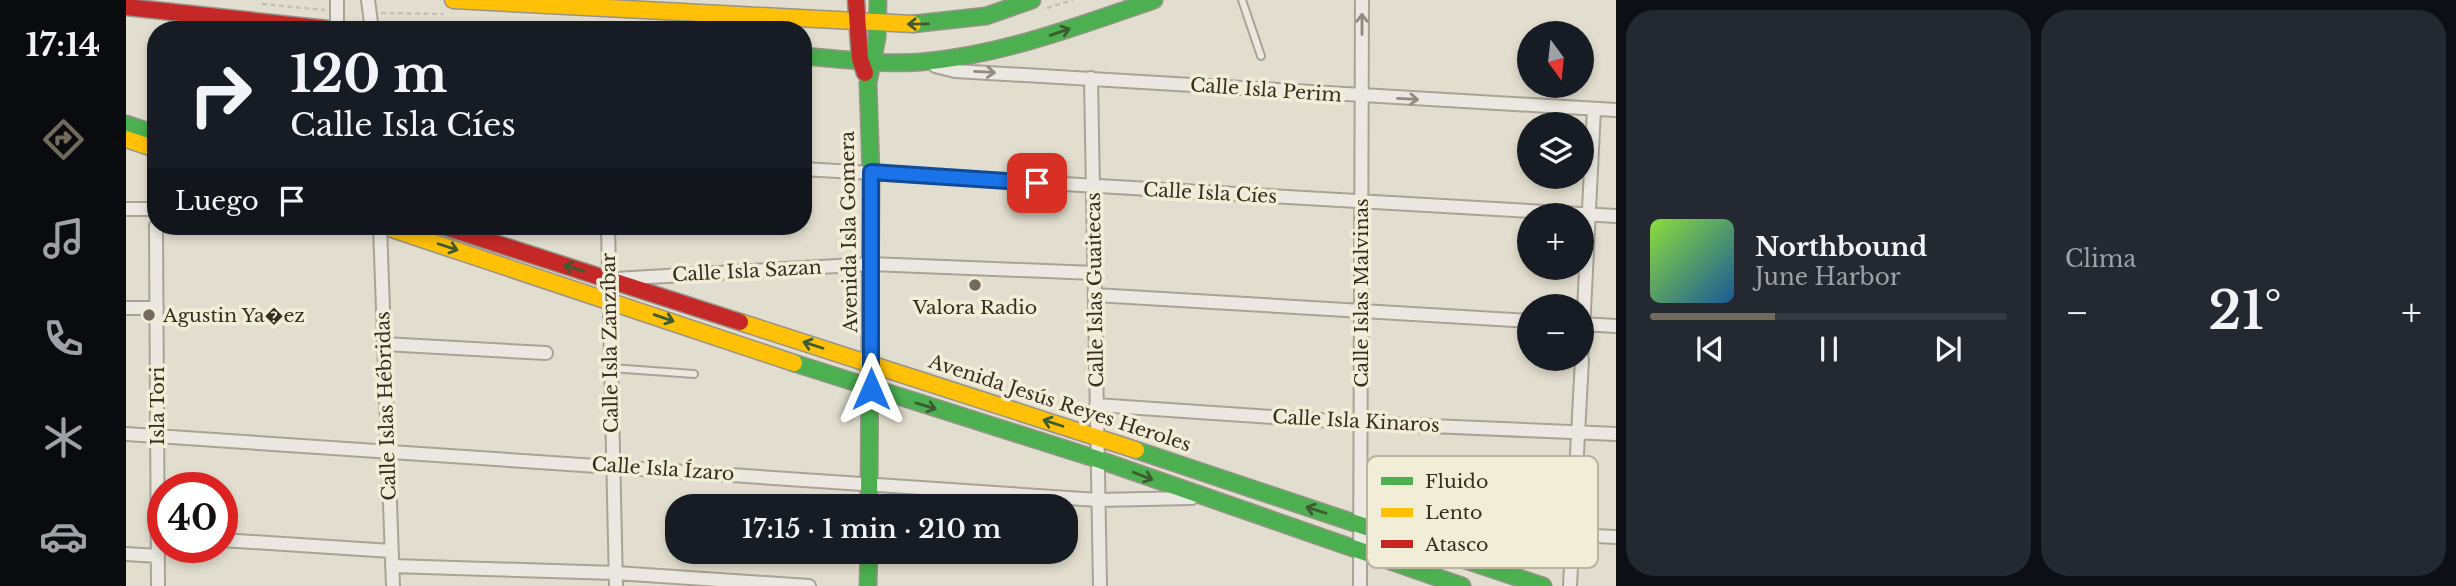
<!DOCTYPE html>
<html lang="es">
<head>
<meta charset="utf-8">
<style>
	:root { --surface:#171b24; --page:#242831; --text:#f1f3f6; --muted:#9ea1a6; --line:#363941; --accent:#726b5d }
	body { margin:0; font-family:"Libre Baskerville",serif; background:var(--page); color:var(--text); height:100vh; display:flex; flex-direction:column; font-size:26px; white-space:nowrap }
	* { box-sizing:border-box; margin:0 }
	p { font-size:23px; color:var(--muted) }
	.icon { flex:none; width:38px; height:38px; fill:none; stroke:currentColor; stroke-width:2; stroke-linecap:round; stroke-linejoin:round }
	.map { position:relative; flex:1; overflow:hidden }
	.details { display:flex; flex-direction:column; gap:10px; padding:10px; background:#0d0f14; width:840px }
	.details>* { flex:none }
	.banner { position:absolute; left:21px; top:21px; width:665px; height:214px; border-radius:28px; box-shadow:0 4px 10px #0003; background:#171b24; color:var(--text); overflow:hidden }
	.needle { width:46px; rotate:165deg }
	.controls { position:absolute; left:1391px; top:21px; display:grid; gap:14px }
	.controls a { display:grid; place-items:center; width:77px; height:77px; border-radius:50%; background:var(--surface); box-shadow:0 4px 10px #0003; font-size:35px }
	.speed { position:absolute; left:21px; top:472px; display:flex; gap:14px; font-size:35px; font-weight:700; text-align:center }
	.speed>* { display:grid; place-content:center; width:91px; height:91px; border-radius:50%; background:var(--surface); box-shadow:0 4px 10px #0003; line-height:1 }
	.speed .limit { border:10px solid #d22; background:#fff; color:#111 }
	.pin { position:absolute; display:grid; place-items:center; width:60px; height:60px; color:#fff; margin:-30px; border-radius:14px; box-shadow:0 4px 10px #0006 }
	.me { position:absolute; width:77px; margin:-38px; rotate:0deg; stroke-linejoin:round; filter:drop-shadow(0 0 5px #0008) }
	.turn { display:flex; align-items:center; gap:24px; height:147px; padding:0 28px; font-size:32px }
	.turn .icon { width:91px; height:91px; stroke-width:2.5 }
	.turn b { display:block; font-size:49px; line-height:60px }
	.then { display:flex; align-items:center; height:66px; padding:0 28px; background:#0003; gap:14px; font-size:26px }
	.big { font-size:52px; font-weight:600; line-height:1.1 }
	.details .card { flex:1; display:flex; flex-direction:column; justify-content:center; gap:10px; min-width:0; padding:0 24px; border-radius:28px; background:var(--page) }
	.song { display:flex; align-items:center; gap:21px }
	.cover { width:84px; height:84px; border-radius:10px; background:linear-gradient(135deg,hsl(90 70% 55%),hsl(210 70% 35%)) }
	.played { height:7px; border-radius:4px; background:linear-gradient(90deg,var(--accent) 35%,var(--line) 35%) }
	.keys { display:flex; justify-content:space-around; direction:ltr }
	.heat { display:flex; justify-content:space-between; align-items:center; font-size:38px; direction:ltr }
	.details .tiles { flex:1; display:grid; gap:10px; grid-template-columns:repeat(2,1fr) }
	.trip { position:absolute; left:539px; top:494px; width:413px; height:70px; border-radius:28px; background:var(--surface); box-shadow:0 4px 10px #0003; font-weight:600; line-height:70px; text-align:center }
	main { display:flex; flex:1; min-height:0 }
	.dock { display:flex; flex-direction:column; width:126px; justify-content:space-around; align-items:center; background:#090b0e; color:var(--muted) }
	.dock .icon { width:49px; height:49px }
	.dock .current { color:var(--accent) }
	.dock b { font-size:32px; color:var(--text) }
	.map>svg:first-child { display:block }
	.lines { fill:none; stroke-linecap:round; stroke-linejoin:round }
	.lane-casing { stroke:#a8a397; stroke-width:10 }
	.street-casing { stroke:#a8a397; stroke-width:16 }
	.fast-casing { stroke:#979388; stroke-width:19 }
	.slow-casing { stroke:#979388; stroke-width:19 }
	.jam-casing { stroke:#979388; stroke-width:19 }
	.path { stroke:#c3bfb6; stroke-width:2.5; stroke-dasharray:5 3.5; stroke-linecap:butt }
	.lane { stroke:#eae8e0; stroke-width:6 }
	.street { stroke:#eae8e0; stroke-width:12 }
	.fast { stroke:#4caf50; stroke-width:16 }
	.slow { stroke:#ffc107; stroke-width:16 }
	.jam { stroke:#c62828; stroke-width:16 }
	.oneway { stroke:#3e5a31 }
	.oneway2 { stroke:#908a80 }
	.route-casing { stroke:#114b97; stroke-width:18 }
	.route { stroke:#1a73e8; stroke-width:12 }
	.poi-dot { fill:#726b5d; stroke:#f2edd6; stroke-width:2.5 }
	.labels { text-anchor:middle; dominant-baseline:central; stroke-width:7; stroke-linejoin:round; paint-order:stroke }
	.street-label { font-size:19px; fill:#362d20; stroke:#f2edd6 }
	.poi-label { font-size:19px; fill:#362d20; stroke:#f2edd6 }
	.key { fill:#f2edd6; stroke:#bab39f; stroke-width:2 }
	.key-label { font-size:19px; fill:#362d20 }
</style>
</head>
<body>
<main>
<nav class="dock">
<b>17:14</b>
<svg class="icon current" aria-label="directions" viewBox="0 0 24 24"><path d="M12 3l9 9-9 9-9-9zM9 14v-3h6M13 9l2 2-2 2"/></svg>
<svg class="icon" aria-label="music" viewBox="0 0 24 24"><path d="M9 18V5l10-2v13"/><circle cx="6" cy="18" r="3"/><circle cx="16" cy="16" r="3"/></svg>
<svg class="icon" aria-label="phone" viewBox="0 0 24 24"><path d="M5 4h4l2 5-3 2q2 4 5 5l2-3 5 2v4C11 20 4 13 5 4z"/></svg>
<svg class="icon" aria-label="climate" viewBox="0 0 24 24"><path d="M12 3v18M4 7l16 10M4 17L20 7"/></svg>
<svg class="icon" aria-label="car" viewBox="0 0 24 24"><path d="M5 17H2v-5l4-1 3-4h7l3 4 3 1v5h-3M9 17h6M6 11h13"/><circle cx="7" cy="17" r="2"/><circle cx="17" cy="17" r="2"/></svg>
</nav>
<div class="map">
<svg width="1490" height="586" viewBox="0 0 1490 586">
	<rect width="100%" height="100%" fill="#e2decf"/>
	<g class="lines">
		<g class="lane-casing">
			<path id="lane" d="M 1116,0 L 1135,56
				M 485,368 L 568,374"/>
		</g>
		<g class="street-casing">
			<path id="street" d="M 211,0 L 211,30
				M 242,0 L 246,30
				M 809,66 L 829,71 L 1490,110
				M 965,78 L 974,586
				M 677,169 L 1490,216
				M 0,209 L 30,209
				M 30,226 L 32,586
				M 254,226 L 267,586
				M 482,226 L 490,586
				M 489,279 L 745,264 L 968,273
				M 969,295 L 1404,321
				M 0,308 L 31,308
				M 1456,324 L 1490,326
				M 258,344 L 420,353
				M 1456,351 L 1468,109
				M 970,405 L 1235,423 L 1490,434
				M 0,434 L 972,500 L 1066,498
				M 1249,525 L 1490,537
				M 96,540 L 265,551
				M 0,554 L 32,556
				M 266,566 L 490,573 L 683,586
				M 1234,586 L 1236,0
				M 1444,586 L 1456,359"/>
		</g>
		<g class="fast-casing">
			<path id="fast" d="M 787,24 L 860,16 L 906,0
				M 677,56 C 716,59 756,65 795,62 C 876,55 952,26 1028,0
				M 0,124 L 30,134
				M 668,363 L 971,459 L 1336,586
				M 1010,450 L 1417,586
				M 743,506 L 745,172 L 742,83 L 751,38 L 752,0
				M 742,586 L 743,551"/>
		</g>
		<g class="slow-casing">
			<path id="slow" d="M 327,0 L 787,24
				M 0,139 L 30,149
				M 257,226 L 668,363
				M 614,322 L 1010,450"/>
		</g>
		<g class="jam-casing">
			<path id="jam" d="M 730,0 L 734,59 L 739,73
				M 0,7 L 211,30
				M 316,226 L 614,322"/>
		</g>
		<path class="path" d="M 136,4 L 199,10
			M 921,8 L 947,0
			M 255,13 L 318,14"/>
		<use href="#lane" class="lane"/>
		<use href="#street" class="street"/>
		<use href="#fast" class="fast"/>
		<use href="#slow" class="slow"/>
		<use href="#jam" class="jam"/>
	</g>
	<defs><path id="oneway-shaft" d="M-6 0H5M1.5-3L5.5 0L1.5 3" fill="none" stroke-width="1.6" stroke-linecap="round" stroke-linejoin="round" transform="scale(1.75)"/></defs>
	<g class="oneway">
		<use href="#oneway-shaft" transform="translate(792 24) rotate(179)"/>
		<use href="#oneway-shaft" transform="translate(934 32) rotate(-19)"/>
		<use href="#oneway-shaft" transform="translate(322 247) rotate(18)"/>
		<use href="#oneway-shaft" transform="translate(448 268) rotate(-162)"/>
		<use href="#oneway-shaft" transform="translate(538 318) rotate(19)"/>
		<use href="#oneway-shaft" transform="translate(687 345) rotate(-162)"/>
		<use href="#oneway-shaft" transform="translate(800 406) rotate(17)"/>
		<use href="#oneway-shaft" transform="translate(927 423) rotate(-162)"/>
		<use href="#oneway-shaft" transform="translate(1017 476) rotate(21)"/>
		<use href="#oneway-shaft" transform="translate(1190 510) rotate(-162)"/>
	</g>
	<g class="oneway2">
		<use href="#oneway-shaft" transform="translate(1236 24) rotate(-90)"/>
		<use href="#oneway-shaft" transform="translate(859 72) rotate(3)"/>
		<use href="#oneway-shaft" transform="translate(1282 99) rotate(3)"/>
	</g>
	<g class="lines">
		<g class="route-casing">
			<path id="route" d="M 745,389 L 745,172 L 911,183"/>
		</g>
		<use href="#route" class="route"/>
	</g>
	<g class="poi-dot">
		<circle cx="849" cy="285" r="7"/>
		<circle cx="23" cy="315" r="7"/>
	</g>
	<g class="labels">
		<g class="street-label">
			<text transform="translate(1140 90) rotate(4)">Calle Isla Perim</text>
			<text transform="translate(1084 193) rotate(3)">Calle Isla Cíes</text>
			<text transform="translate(723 232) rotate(-91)">Avenida Isla Gomera</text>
			<text transform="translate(621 271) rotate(-3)">Calle Isla Sazan</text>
			<text transform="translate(969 290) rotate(-91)">Calle Islas Guaitecas</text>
			<text transform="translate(1235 293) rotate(-90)">Calle Islas Malvinas</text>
			<text transform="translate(484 343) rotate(-91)">Calle Isla Zanzíbar</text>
			<text transform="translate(934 403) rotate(18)">Avenida Jesús Reyes Heroles</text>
			<text transform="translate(31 406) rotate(-90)">Isla Tori</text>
			<text transform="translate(260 406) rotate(-92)">Calle Islas Hébridas</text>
			<text transform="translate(1230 421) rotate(3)">Calle Isla Kinaros</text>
			<text transform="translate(537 469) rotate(4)">Calle Isla Ízaro</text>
		</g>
		<g class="poi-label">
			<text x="849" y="307">Valora Radio</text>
			<text x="37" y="315" text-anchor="start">Agustin Ya�ez</text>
		</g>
	</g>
	<rect x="1241" y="456" width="231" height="112" rx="10" class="key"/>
	<rect x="1255" y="477" width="32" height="8" fill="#4caf50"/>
	<rect x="1255" y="508" width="32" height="9" fill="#ffc107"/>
	<rect x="1255" y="540" width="32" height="8" fill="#c62828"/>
	<g class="key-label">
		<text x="1299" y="488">Fluido</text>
		<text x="1299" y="519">Lento</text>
		<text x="1299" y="551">Atasco</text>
	</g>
</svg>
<div class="controls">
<a><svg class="needle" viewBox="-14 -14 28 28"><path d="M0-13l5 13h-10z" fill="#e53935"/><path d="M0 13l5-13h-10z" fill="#9ea1a6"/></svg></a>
<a><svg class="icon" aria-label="layers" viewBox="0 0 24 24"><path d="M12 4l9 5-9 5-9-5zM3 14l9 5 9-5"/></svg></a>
<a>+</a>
<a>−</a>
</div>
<div class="speed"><div class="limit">40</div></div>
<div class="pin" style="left:911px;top:183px;background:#d93025"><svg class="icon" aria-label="arrive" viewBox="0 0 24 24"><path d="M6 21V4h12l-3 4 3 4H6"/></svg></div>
<svg class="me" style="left:745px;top:389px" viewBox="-20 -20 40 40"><path d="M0-17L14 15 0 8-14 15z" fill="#1a73e8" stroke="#fff" stroke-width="4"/></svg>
<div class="trip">17:15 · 1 min · 210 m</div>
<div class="banner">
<div class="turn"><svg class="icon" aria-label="right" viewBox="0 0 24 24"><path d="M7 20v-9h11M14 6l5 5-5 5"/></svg><div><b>120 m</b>Calle Isla Cíes</div></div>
<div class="then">Luego<svg class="icon" aria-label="arrive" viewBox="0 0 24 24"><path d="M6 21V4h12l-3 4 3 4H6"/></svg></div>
</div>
</div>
<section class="details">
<div class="tiles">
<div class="card">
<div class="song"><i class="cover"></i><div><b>Northbound</b><p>June Harbor</p></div></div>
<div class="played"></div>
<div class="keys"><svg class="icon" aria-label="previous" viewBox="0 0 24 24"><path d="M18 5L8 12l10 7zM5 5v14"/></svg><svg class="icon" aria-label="pause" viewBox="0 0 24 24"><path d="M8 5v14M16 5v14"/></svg><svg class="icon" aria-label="next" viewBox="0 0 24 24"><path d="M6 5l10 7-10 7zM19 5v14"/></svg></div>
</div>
<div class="card"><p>Clima</p>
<div class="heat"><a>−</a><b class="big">21°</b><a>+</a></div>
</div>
</div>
</section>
</main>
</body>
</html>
